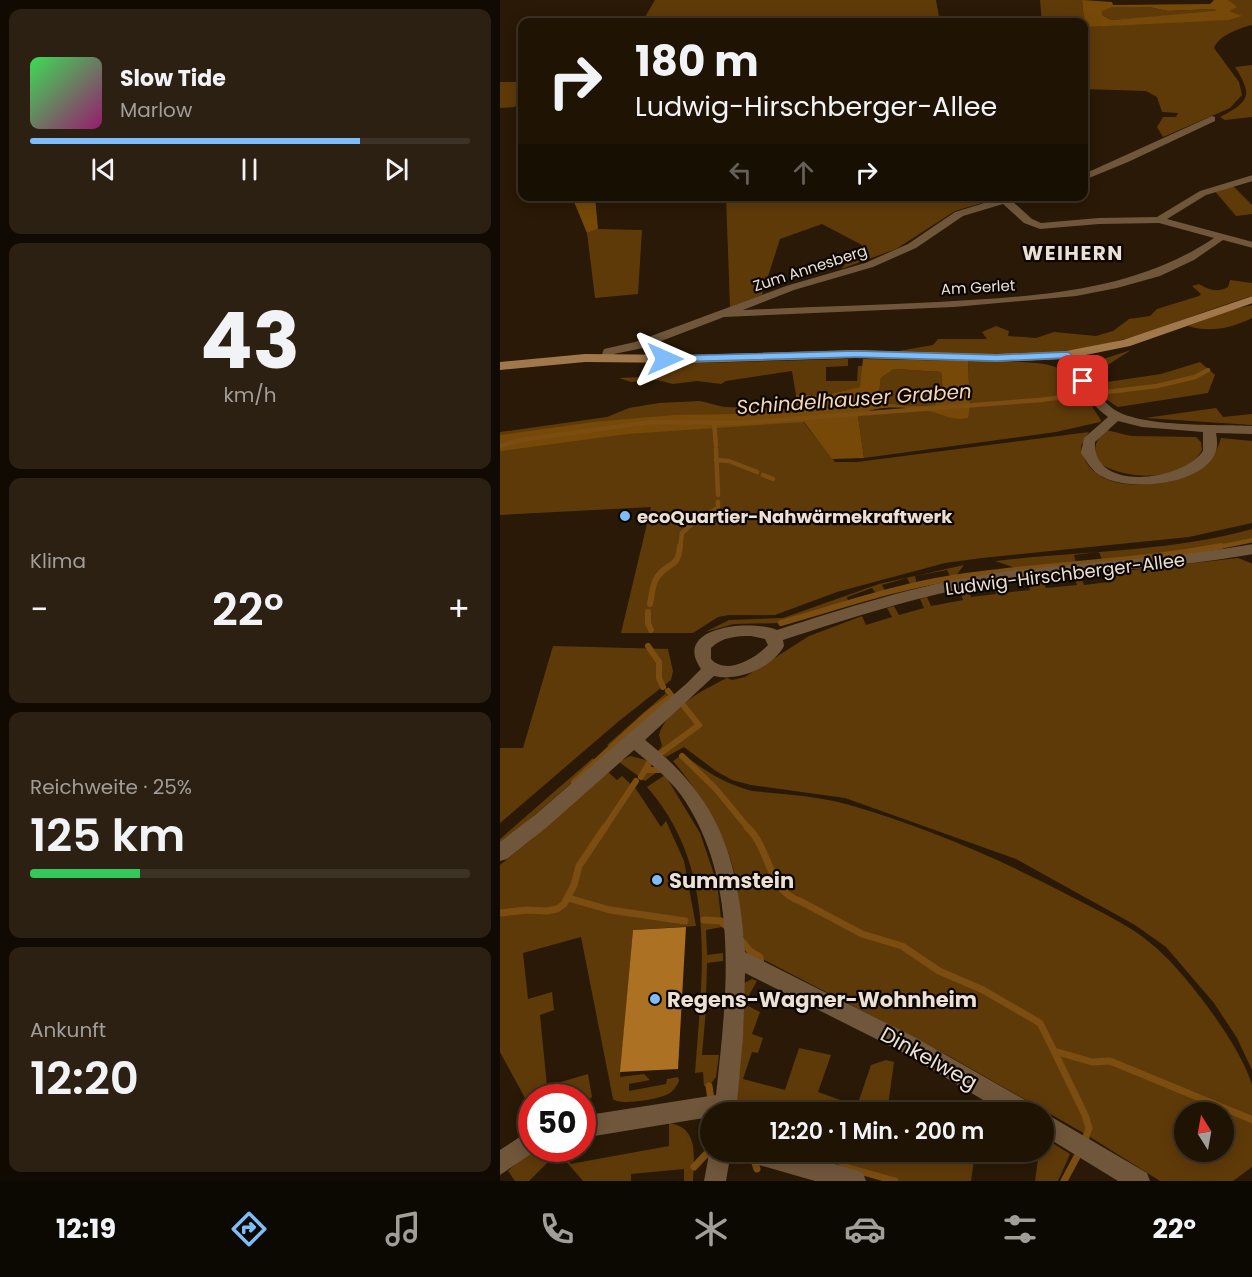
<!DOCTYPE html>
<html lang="de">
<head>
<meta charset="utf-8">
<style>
	:root { --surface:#1f1304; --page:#2c2013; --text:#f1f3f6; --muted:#a19e9a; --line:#3c3226; --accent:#7ebdf9 }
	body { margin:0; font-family:Poppins,sans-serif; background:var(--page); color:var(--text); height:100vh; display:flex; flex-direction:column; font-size:22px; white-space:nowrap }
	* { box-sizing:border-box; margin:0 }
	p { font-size:20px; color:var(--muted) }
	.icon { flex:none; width:33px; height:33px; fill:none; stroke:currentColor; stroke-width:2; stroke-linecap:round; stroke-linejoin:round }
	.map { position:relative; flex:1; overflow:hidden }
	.sheet { display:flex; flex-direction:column; gap:9px; padding:9px; background:#110a02; width:500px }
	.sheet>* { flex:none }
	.hud { position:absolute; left:18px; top:18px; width:570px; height:183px; border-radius:12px; box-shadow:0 3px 15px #0003,0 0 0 2px var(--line); background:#1f1304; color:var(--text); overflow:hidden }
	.needle { width:39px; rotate:349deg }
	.buttons { position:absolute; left:674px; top:1102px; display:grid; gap:12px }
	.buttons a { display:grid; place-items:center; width:60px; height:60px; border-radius:50%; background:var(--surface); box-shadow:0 3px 15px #0003,0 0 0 2px var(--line); font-size:30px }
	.speed { position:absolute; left:18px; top:1084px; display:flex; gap:12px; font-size:30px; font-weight:700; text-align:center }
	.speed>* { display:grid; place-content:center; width:78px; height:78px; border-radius:50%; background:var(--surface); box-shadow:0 3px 15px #0003,0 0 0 2px var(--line); line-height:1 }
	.speed .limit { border:9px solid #d22; background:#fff; color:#111 }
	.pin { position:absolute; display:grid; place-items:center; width:51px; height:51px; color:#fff; margin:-26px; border-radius:12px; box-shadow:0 3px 9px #0006 }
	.me { position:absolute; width:66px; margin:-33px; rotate:90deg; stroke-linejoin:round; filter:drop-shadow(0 0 4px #0008) }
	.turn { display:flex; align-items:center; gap:21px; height:126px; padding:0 18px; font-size:27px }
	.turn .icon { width:78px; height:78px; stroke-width:2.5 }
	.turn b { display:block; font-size:42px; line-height:51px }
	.lanes { display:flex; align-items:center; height:57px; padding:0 18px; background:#0003; justify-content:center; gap:30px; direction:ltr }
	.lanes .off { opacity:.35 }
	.big { font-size:45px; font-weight:600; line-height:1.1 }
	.sheet .tile { flex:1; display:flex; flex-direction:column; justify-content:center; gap:9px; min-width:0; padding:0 21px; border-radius:12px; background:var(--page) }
	.sheet .dial { align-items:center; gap:0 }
	.dial b { font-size:78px; line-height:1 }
	.song { display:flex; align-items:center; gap:18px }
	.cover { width:72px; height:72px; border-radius:9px; background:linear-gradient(135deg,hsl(130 70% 55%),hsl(320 70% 35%)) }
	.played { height:6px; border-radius:3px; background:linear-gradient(90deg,var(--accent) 75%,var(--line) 75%) }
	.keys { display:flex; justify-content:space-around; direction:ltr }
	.heat { display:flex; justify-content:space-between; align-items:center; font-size:33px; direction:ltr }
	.charge { height:9px; border-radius:4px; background:linear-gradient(90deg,#34c759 25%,var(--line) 0) }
	.trip { position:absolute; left:200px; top:1102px; width:354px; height:60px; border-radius:30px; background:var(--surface); box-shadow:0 3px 15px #0003,0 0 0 2px var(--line); font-weight:600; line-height:60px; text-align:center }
	.menu { display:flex; height:96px; justify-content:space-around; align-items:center; background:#0c0802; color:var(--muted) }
	.menu .icon { width:42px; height:42px }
	.menu .active { color:var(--accent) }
	.menu b { font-size:27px; color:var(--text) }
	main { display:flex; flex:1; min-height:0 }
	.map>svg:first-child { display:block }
	.green { fill:#5f3a09; fill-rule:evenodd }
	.forest { fill:#764908; fill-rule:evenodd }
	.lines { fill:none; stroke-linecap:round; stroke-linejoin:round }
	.stream-far2 { stroke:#7b4d11; stroke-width:4.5 }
	.stream-far1 { stroke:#7b4d11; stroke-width:6 }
	.stream { stroke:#7b4d11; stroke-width:7 }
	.building { fill:#ad7123 }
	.street { fill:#70573b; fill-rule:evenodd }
	.secondary { fill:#a1784b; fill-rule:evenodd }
	.route { fill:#7ebdf9; stroke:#527ba2; stroke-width:1.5 }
	.poi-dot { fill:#7ebdf9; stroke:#0c0602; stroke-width:2 }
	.labels { text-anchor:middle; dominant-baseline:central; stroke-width:4.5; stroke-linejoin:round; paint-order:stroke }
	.far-street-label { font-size:15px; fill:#ece0d5; stroke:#0c0602 }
	.poi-label { font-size:18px; font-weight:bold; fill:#ece0d5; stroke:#0c0602; text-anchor:start }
	.street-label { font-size:18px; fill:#ece0d5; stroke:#0c0602 }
	.far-district-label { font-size:20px; font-weight:bold; letter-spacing:1.5px; fill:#ece0d5; stroke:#0c0602 }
	.water-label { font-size:20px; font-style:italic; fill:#f7d6b3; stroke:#0c0602 }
	.near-poi-label { font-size:21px; font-weight:bold; fill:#ece0d5; stroke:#0c0602; text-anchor:start }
	.near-street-label { font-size:21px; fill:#ece0d5; stroke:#0c0602 }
</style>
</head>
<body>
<main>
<section class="sheet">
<div class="tile">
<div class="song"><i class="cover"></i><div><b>Slow Tide</b><p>Marlow</p></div></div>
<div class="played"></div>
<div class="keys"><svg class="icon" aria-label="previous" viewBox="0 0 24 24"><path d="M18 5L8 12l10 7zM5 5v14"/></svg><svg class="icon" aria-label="pause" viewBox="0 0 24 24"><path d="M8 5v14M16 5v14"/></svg><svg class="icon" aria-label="next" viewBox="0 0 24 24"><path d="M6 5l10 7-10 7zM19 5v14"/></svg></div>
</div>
<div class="tile dial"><b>43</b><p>km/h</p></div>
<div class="tile"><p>Klima</p>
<div class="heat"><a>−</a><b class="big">22°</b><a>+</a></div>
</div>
<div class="tile"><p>Reichweite · 25%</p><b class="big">125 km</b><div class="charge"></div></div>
<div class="tile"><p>Ankunft</p><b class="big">12:20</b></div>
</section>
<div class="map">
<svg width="753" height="1181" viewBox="0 0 753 1181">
	<rect width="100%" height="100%" fill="#291906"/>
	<path class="green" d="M 155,0 L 436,0 L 440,22 L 142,22 Z
		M 540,0 L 582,0 L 584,21 L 589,27 L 647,23 L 728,11 L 732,5 L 728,0 L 752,0 L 752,25 C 740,28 719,35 714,48 L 739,82 L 742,95 L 730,108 L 663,137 L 657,127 L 663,117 L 676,117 L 678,113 L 662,112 L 657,97 L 646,91 L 584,89 L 584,22 L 542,22 Z
		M 613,7 L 649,7 L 668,11 L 714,9 L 717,12 L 611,20 L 602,15 L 602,10 Z
		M 752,65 L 752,117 L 725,120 L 720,117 C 750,102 753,95 735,67 Z
		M 0,82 L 22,82 L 22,95 L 15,107 L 0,108 Z
		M 731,184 L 752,205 L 752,214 L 736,216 L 713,189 Z
		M 226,197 L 502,197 L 455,211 L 396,249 L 341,269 L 362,245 L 322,224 L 280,239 L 262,295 L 230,307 Z
		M 98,229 L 142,230 L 138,294 L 95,298 L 87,233 Z
		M 730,280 L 752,283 L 752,296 C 696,313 640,339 582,349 C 522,358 459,353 399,351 L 433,345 L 438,339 L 487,339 L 482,332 L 496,326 L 509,331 L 508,336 L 536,338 L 554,332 L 596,336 L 613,331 L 629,319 L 650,316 L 657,309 L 699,296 L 701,294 L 692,286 L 699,284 C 709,290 717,293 728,287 Z
		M 752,305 L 752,318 C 732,328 710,333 688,326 L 734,309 Z
		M 631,350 L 600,370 L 607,382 L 661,374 L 700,362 L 715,375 L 708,393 L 618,407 C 603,398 590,386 587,368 L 594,362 Z
		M 348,359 L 348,366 L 326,367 L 326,381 L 357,381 L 358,366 L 363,366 L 361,387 L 330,394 L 296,395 L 292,371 L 226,381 L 221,384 L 197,381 L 173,384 L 157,380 L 131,382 L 119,378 L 161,376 L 162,364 Z
		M 468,361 C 488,362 545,359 560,369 C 575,379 591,405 601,420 L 600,422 L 556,432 L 364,458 L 358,416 L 470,405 Z
		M 394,369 L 441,372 L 443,391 L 436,405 L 409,406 L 386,403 L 379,392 L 381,378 Z
		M 200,401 L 224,407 L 293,409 L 335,462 L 357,462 L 589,432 L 581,446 C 588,501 676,488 707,463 C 715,456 718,447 721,438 L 752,441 L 752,523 L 689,537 L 482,558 L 445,563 L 337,592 L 275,615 L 229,615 L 218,617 L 193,633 L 121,633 L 151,507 L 0,515 L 0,432 L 107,417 L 129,408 L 159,403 Z
		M 716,408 L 723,417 L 752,414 L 752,425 L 645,418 Z
		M 606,430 L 631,436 L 696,437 L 701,442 L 702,450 C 685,483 623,481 598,462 C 593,446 595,442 606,430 Z
		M 752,529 L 752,540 L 690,552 L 602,560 L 599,552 L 574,555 L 576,563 L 519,569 L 495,561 C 580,551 670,552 752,529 Z
		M 738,558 L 753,564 L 752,1070 L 737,1038 L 714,1003 L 666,947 L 635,925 L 516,859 L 345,798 L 251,785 L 232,780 L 216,771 L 184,747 L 166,757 L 158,751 L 162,746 L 159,735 C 167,708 203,690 227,678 L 232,680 L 245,677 L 309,636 L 362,616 L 366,625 L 392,617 L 387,608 L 394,606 L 399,615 L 424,608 L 420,599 L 427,597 L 431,606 L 463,600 L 460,591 L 468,589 L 471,597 L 496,594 L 493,585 L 500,584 L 503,593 L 530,590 L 528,581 L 543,579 L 546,588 L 577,585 L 574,576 L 580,575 L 584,585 L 609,582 L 606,573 Z
		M 464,565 L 455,577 L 451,578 L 447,570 L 415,576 L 417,585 L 411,586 L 407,578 L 382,585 L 386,593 L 377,595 L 372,588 L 347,597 L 349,605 L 281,623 L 234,624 L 205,632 L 229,620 L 283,618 L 379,584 Z
		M 53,646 L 168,649 L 173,671 L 171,680 L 119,721 L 0,823 L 0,748 L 23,748 Z
		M 166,693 L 168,699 L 111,748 L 107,745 Z
		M 183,754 C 205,771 225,784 252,791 C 283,794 316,796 346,804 C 424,826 500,859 572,897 C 600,912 630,925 654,946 C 685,972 741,1046 752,1085 C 753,1101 752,1148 752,1167 L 733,1181 L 660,1181 L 587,1135 L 449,1056 L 255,955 C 237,942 240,901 236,880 C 227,836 202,795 173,761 ZM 684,1113 L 723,1113 L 723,1152 L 684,1152 Z
		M 130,756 L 146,760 L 157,772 L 145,781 L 119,762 Z
		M 93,758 L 96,762 L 0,845 L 0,839 Z
		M 107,771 L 117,780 L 122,776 L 136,789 L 161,827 L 166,821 L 184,861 L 196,926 L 133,930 L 120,1077 L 144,1074 L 150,1080 L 129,1084 L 129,1091 L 166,1084 L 167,1079 L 178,1077 L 179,1081 C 177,1085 174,1090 170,1093 C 161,1099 120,1106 113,1099 L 81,937 L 23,953 L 28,999 L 52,992 L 54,1010 L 40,1015 L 47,1086 L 88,1074 L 92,1097 L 83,1104 L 82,1098 L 67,1098 L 65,1091 L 49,1098 L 32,1098 L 31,1109 L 0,1052 L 0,865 L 32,839 Z
		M 165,775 L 200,833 L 217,883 L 222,927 L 206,930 L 207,955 L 223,953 L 223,961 L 207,963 L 206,999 L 222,998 L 223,1008 L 206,1009 L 202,1055 L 219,1055 L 216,1077 L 209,1086 L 204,1086 L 203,1072 L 195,1073 C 202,972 219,869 147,787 Z
		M 252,979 L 257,981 L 244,1004 L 260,1012 L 252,1034 L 263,1038 L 258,1053 L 252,1052 L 243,1079 L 285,1090 L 299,1048 L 331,1055 L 318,1092 L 357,1106 L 371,1065 L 386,1060 L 394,1062 L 387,1113 L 229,1113 L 244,983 Z
		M 169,1123 C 199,1127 194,1157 193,1181 L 184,1181 L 184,1169 L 131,1174 L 131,1181 L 83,1181 L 58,1152 L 29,1181 L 15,1181 L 8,1171 C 33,1148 36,1149 69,1149 L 70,1164 L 169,1146 Z
		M 543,1137 L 570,1154 L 558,1181 L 535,1181 L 539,1152 L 543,1152 Z
		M 290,1152 L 470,1152 L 475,1153 L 471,1181 L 395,1181 Z"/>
	<path class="forest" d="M 582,0 L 612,2 L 613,5 L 710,4 L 714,0 L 728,0 L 737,7 L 729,11 L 742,16 L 729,20 L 589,27 L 584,21 ZM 613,7 L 649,7 L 668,11 L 714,9 L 716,11 L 611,20 L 602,15 L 602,11 Z
		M 72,197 L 95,197 L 98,229 L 87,233 Z
		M 363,359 L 468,361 L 470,405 L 468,418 C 449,421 445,414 428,411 C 406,407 377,404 358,416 L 364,458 L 332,459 L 304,422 L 127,434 L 0,451 L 0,435 L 94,422 L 174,415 L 297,413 L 296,395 L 330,394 L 360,387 ZM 394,369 L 441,372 L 443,391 L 435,405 L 409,406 L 386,403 L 379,392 L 381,378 Z"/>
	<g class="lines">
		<path class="stream-far2" d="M 214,423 L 216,445
			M 0,446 L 21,440 L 151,422 L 240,423 L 540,400 L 657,386 L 695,377 L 708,370
			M 216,449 L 218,495
			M 216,460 L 229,461 L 257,472
			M 263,475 L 273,479
			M 180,548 L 182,533 L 195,521 L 218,508 L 218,502
			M 714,548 L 753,540"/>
		<path class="stream-far1" d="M 150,604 C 152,595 152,583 158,576 C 169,561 178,569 180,546
			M 148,612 L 148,623 L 151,630
			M 281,623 C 338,607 395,587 453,578 C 542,564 633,563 721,546
			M 148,646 L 159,662 L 159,678 L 163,687
			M 161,753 L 199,725 L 183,705
			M 182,756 L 215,788 L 249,829
			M 146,770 L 165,770
			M 141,777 L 149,763
			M 74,782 L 145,716 L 172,696 L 168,691
			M 104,829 L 136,781"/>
		<path class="stream" d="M 247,827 C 270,847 268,892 300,901 L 362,934 L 402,946 L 439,971 L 483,990 L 540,1023 L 554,1051 L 592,1062 L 610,1061 L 753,1120
			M 68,898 L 110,910 L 185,921
			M 0,913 L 27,910 L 47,911 L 57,909 L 64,904 L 74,885 L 79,866 L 105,827
			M 204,920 L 221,921 L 229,929
			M 240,939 L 250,951 L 260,957 L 261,965
			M 554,1051 L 585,1115 L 589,1128 L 584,1143
			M 209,1086 L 213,1113
			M 251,1152 L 257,1169
			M 342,1166 L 395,1181
			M 194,1167 L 210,1150
			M 564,1181 L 580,1151"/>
	</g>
	<path class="building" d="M 186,927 L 178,1069 L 120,1072 L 133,930 Z"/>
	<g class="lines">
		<path class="street" d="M 712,116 L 715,117 L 715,121 L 628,162 L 584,180 L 584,174 Z
			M 753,175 L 753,181 L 706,195 L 667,219 L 753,242 L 753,248 L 723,240 L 694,260 L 660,276 L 617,288 L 576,296 L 454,307 L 224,317 L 143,348 L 114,354 L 111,360 L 107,361 L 101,357 L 104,349 L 135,342 L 286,286 L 365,263 L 408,244 L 455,212 L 507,196 L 524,196 L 512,201 L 532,219 L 541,223 L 599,218 L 657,217 L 700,191 ZM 503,204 L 524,223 L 540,229 L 599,224 L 659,223 L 714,238 C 632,293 534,296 438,302 C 373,305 308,307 243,310 L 294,290 L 373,267 L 416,248 L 463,216 Z
			M 566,351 L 570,352 C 583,372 593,393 612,408 C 638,428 718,424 753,426 L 753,434 L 716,433 C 717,439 718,445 716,451 C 705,485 630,492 603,477 C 592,472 587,462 581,453 L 584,438 L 608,417 C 586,401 573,377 560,355 ZM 618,421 L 642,427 L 703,432 L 703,451 C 683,481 592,493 595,442 Z
			M 753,544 L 753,554 C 665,570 577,571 490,584 C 419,595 351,618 283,640 L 284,646 C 272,668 238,682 214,676 L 145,740 C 221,800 238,858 245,952 L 418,1039 L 534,1105 L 537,1113 L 505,1113 L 404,1053 L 245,973 L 243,1037 L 236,1113 L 210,1113 L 210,1117 L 82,1138 L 82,1116 L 216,1095 C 226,1002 240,893 190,809 C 177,785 155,767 134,750 L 47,827 L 7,859 L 0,861 L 0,842 L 35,815 L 186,684 L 201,669 C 171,626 251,619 277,630 C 346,608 416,585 489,574 C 576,561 665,560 753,544 ZM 251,636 L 265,639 L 268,645 C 256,658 226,676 211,659 L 211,648 C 222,637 236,636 251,636 Z
			M 543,1112 L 647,1173 L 650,1181 L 618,1181 L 543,1135 L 543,1113 L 541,1113 Z
			M 32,1129 L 32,1149 L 38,1149 L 0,1175 L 0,1150 Z
			M 210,1149 L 210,1152 L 231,1152 L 226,1181 L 204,1181 Z
			M 241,1152 L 292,1152 L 355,1170 L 363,1173 L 366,1181 L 315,1181 L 252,1163 L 244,1160 Z"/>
		<path class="secondary" d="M 753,296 L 753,303 L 630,346 L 566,359 L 497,362 L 356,358 L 189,363 L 85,362 L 0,370 L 0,362 L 85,354 L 189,355 L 356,350 L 497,354 L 566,351 L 623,340 Z"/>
	</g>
	<path class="route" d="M 356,351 L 497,355 L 567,352 L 570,353 L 588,381 L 583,385 L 579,384 L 563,358 L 497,361 L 356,357 L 165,362 L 160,359 L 165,356 Z"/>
	<g class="poi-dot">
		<circle cx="125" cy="516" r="6"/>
		<circle cx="157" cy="880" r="6"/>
		<circle cx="155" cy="999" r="6"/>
	</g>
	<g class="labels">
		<g class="far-street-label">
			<text transform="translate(310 268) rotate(-18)">Zum Annesberg</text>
			<text transform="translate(478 287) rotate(-3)">Am Gerlet</text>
		</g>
		<g class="poi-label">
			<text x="137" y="516">ecoQuartier-Nahwärmekraftwerk</text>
		</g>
		<g class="street-label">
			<text transform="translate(565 574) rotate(-7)">Ludwig-Hirschberger-Allee</text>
		</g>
		<g class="far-district-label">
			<text x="573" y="253">WEIHERN</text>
		</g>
		<g class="water-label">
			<text transform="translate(354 399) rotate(-4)">Schindelhauser Graben</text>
		</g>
		<g class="near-poi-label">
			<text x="169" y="880">Summstein</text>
			<text x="167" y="999">Regens-Wagner-Wohnheim</text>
		</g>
		<g class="near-street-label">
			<text transform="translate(429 1058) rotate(29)">Dinkelweg</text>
		</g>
	</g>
</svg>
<div class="buttons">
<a><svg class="needle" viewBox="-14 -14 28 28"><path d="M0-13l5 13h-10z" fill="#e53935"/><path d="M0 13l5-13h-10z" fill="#a19e9a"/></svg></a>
</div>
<div class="speed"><div class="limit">50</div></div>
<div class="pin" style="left:583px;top:381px;background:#d93025"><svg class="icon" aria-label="arrive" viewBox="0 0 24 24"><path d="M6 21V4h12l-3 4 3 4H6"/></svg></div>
<svg class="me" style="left:165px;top:359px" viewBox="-20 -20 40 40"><path d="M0-17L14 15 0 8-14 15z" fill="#7ebdf9" stroke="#fff" stroke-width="4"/></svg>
<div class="trip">12:20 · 1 Min. · 200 m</div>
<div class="hud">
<div class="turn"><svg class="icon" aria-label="right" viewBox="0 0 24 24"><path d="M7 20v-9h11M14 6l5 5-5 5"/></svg><div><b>180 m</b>Ludwig-Hirschberger-Allee</div></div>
<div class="lanes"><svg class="icon off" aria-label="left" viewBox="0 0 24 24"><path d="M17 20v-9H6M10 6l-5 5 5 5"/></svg><svg class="icon off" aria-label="ahead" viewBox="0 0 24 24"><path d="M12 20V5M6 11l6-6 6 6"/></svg><svg class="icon" aria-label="right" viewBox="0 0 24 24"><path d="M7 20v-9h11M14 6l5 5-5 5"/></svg></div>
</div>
</div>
</main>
<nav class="menu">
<b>12:19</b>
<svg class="icon active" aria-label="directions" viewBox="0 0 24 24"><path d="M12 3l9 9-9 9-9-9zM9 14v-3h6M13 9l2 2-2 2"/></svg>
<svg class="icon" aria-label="music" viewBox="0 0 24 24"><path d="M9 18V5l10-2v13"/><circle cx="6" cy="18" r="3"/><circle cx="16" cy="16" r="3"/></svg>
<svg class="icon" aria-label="phone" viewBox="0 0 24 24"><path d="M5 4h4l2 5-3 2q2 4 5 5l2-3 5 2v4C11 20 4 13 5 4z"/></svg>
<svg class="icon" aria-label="climate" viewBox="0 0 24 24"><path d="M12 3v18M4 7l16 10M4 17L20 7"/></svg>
<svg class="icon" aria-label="car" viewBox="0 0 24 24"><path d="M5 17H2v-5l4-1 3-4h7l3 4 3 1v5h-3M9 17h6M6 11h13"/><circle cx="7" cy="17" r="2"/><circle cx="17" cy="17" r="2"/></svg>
<svg class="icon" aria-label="filters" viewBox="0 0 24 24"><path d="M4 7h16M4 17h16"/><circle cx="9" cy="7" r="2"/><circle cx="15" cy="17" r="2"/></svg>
<b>22°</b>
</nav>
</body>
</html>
